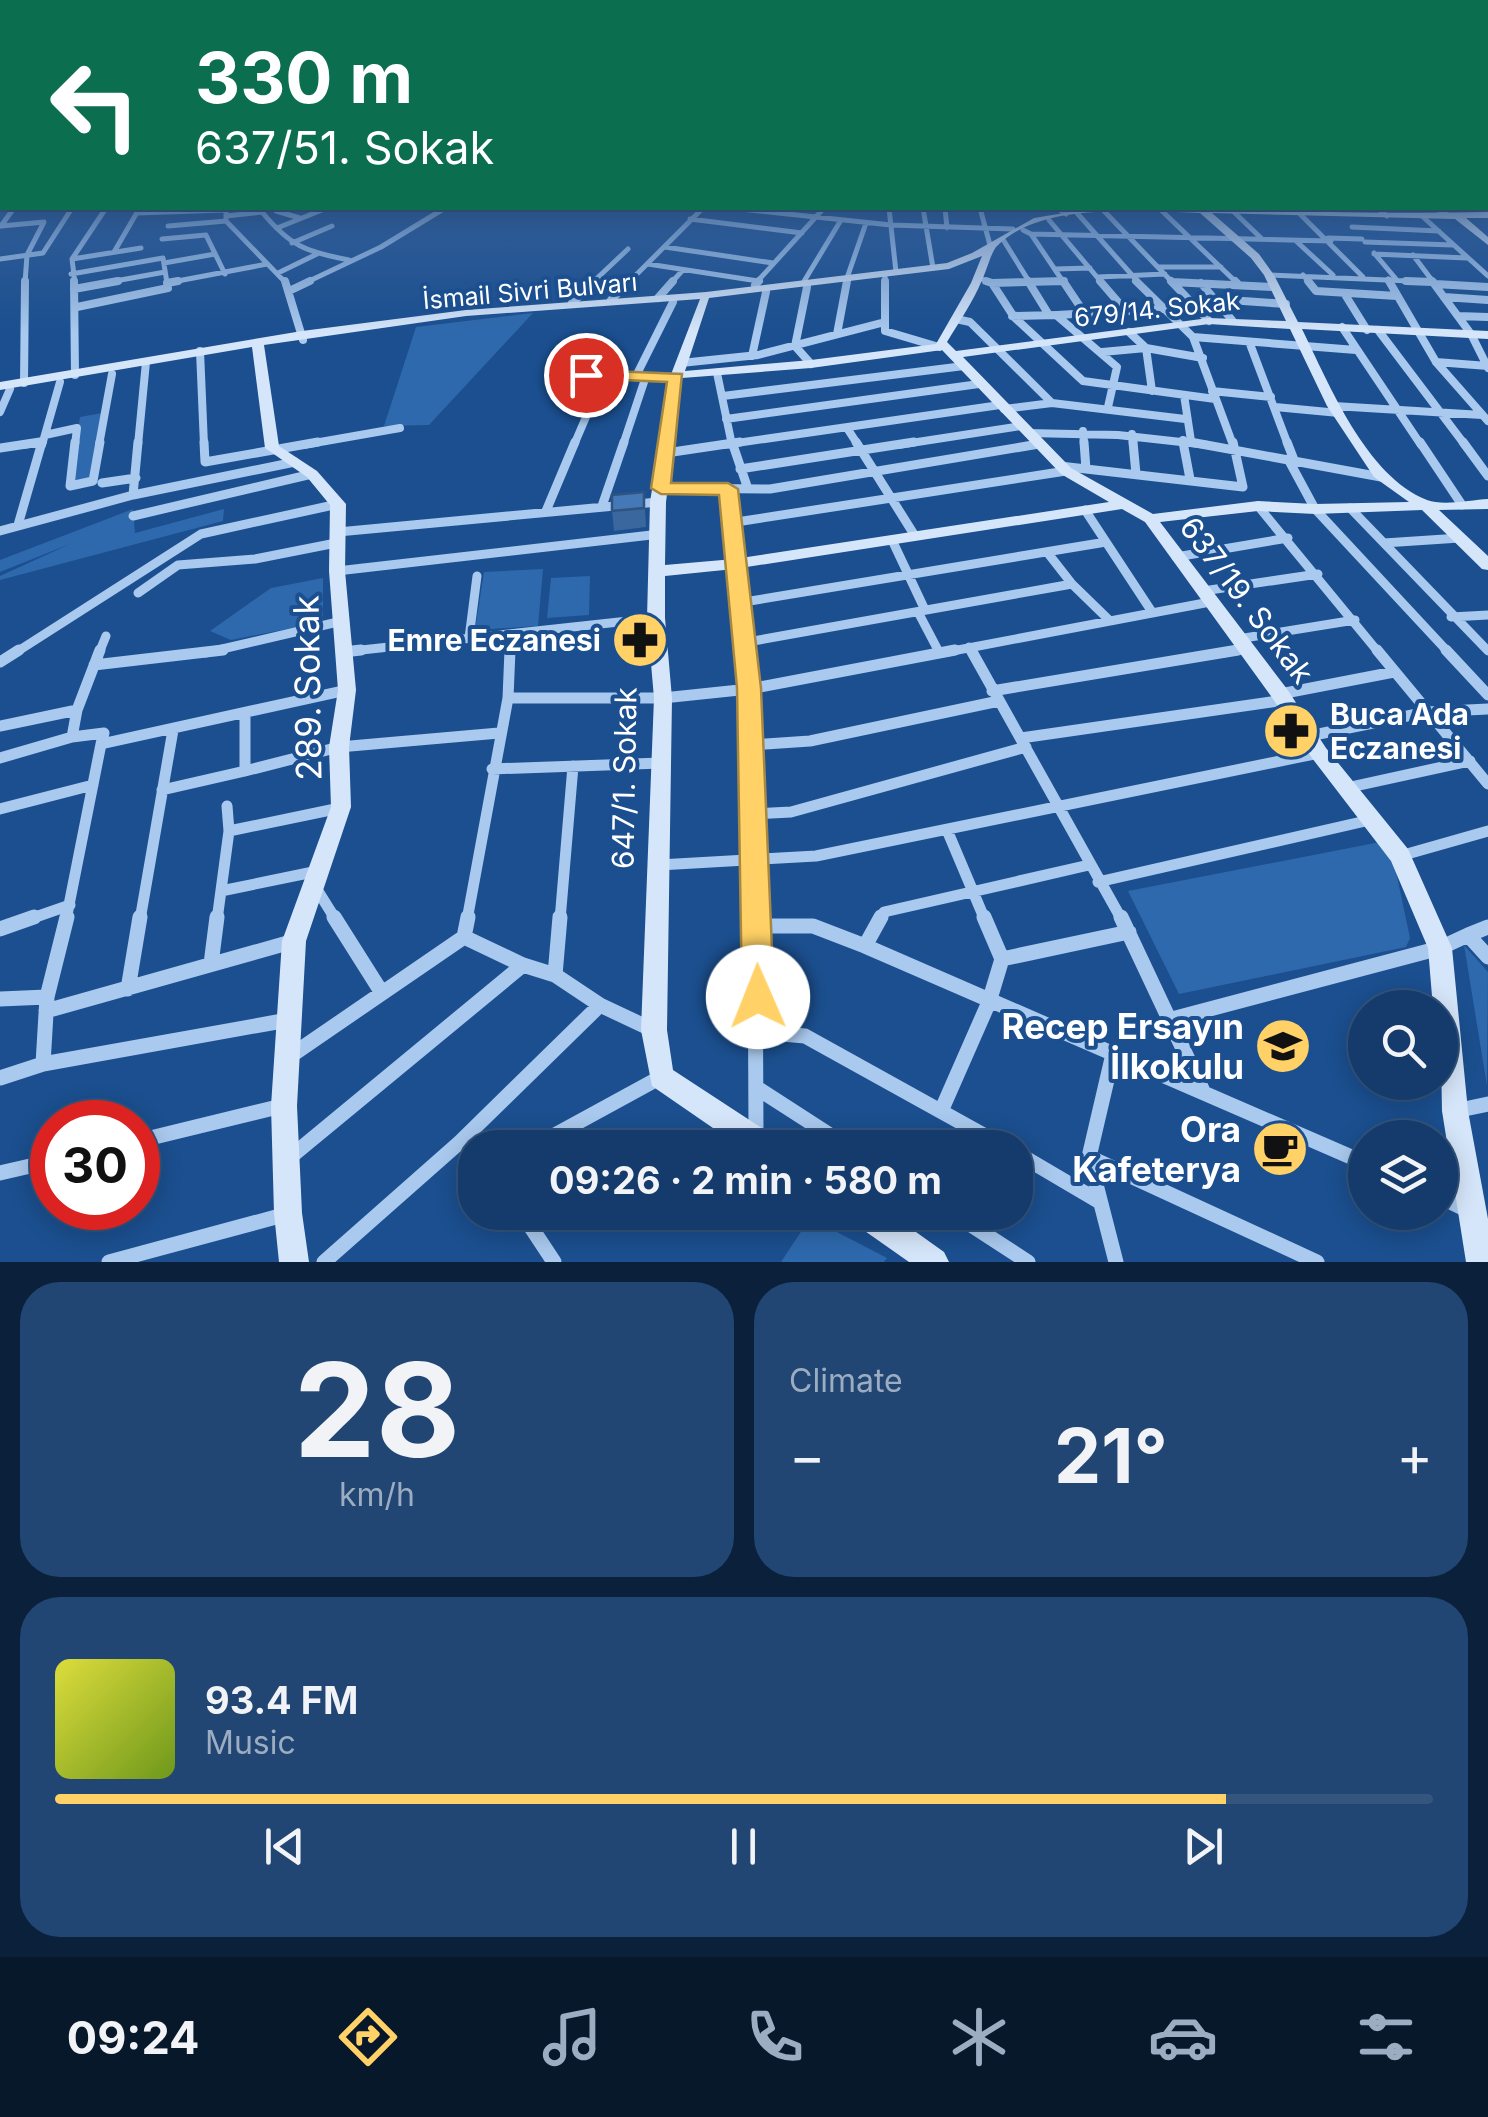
<!DOCTYPE html>
<html lang="en">
<head>
<meta charset="utf-8">
<style>
	:root { --surface:#143b6b; --page:#214673; --text:#f1f3f6; --muted:#9dadc1; --line:#33557e; --accent:#ffd166 }
	body { margin:0; font-family:Inter,sans-serif; background:var(--page); color:var(--text); height:100vh; display:flex; flex-direction:column; font-size:38px; white-space:nowrap }
	* { box-sizing:border-box; margin:0 }
	p { font-size:32px; color:var(--muted) }
	.icon { flex:none; width:55px; height:55px; fill:none; stroke:currentColor; stroke-width:2; stroke-linecap:round; stroke-linejoin:round }
	.map { position:relative; height:1262px; overflow:hidden }
	.side { display:flex; flex-direction:column; gap:20px; padding:20px; background:#0b203b; flex:1 }
	.side>* { flex:none }
	.banner { position:absolute; left:0px; top:0px; width:1490px; height:210px; box-shadow:0 5px 25px #0003,0 0 0 2px var(--line); background:#0b6e4f; color:#fff; overflow:hidden }
	.buttons { position:absolute; left:1348px; top:990px; display:grid; gap:20px }
	.buttons a { display:grid; place-items:center; width:110px; height:110px; border-radius:50%; background:var(--surface); box-shadow:0 5px 25px #0003,0 0 0 2px var(--line); font-size:50px }
	.speed { position:absolute; left:30px; top:1100px; display:flex; gap:20px; font-size:50px; font-weight:700; text-align:center }
	.speed>* { display:grid; place-content:center; width:130px; height:130px; border-radius:50%; background:var(--surface); box-shadow:0 5px 25px #0003,0 0 0 2px var(--line); line-height:1 }
	.speed .limit { border:15px solid #d22; background:#fff; color:#111 }
	.pin { position:absolute; display:grid; place-items:center; width:85px; height:85px; color:#fff; margin:-42px; border:5px solid #fff; border-radius:50%; box-shadow:0 2px 10px #0007 }
	.me { position:absolute; width:110px; margin:-55px; rotate:359deg; stroke-linejoin:round; filter:drop-shadow(0 0 8px #0008) }
	.turn { display:flex; align-items:center; gap:35px; height:210px; padding:0 30px; font-size:45px }
	.turn .icon { width:130px; height:130px; stroke-width:2.5 }
	.turn b { display:block; font-size:70px; line-height:85px }
	.big { font-size:75px; font-weight:700; line-height:1.1 }
	.side .card { flex:1; display:flex; flex-direction:column; justify-content:center; gap:15px; min-width:0; padding:0 35px; border-radius:40px; background:var(--page) }
	.side .dial { align-items:center; gap:0 }
	.dial b { font-size:130px; line-height:1 }
	.song { display:flex; align-items:center; gap:30px }
	.cover { width:120px; height:120px; border-radius:15px; background:linear-gradient(135deg,hsl(60 70% 55%),hsl(80 70% 35%)) }
	.played { height:10px; border-radius:5px; background:linear-gradient(90deg,var(--accent) 85%,var(--line) 85%) }
	.keys { display:flex; justify-content:space-around; direction:ltr }
	.heat { display:flex; justify-content:space-between; align-items:center; font-size:55px; direction:ltr }
	.side .tiles { flex:1; display:grid; gap:20px; grid-template-columns:1fr 1fr }
	.card:last-child { grid-column:span 2 }
	.trip { position:absolute; left:458px; top:1130px; width:575px; height:100px; border-radius:40px; background:var(--surface); box-shadow:0 5px 25px #0003,0 0 0 2px var(--line); font-weight:700; line-height:100px; text-align:center }
	.tab-bar { display:flex; height:160px; justify-content:space-around; align-items:center; background:#08182b; color:var(--muted) }
	.tab-bar .icon { width:70px; height:70px }
	.tab-bar .current { color:var(--accent) }
	.tab-bar b { font-size:45px; color:var(--text) }
	.map>svg:first-child { display:block }
	.green { fill:#2e69ad }
	.lines { fill:none; stroke-linecap:round; stroke-linejoin:round }
	.street-far4 { stroke:#a9c9ee; stroke-width:5 }
	.street-far3 { stroke:#a9c9ee; stroke-width:8 }
	.street-far2 { stroke:#a9c9ee; stroke-width:9 }
	.street-far1 { stroke:#a9c9ee; stroke-width:11 }
	.street { stroke:#a9c9ee; stroke-width:15 }
	.secondary { fill:#d6e6fa; fill-rule:evenodd }
	.wall { fill:#3a679d }
	.building { fill:#4478b7; stroke:#305480; stroke-width:2.5 }
	.route { fill:#ffd166; stroke:#a68842; stroke-width:2.5 }
	.labels { text-anchor:middle; dominant-baseline:central; stroke-width:8; stroke-linejoin:round; paint-order:stroke }
	.far-street-label { font-size:25px; fill:#fff; stroke:#1b4f8f }
	.street-label { font-size:30px; fill:#fff; stroke:#1b4f8f }
	.poi-label { font-size:30px; font-weight:bold; fill:#fff; stroke:#1b4f8f; text-anchor:end }
	.near-street-label { font-size:35px; fill:#fff; stroke:#1b4f8f }
	.near-poi-label { font-size:35px; font-weight:bold; fill:#fff; stroke:#1b4f8f; text-anchor:end }
</style>
</head>
<body>
<div class="map">
<svg width="1488" height="1262" viewBox="0 0 1488 1262">
	<rect width="100%" height="100%" fill="#1b4f8f"/>
	<path class="green" d="M 533,313 L 429,425 L 384,426 L 416,327 Z
		M 102,413 L 93,481 L 70,486 L 80,417 Z
		M 133,509 L 135,533 L 224,509 L 223,521 L 0,580 L 0,576 L 70,544 L 0,572 L 0,560 Z
		M 543,569 L 538,626 L 475,630 L 484,572 Z
		M 590,576 L 589,615 L 547,618 L 551,578 Z
		M 323,578 L 323,622 L 231,640 L 210,631 L 271,588 Z
		M 1380,842 L 1395,867 L 1410,938 L 1406,947 L 1179,994 L 1128,891 Z
		M 1464,945 L 1488,972 L 1487,1086 Z
		M 810,1218 L 887,1258 L 884,1262 L 781,1262 Z"/>
	<g class="lines">
		<path class="street-far4" d="M 226,208 L 226,221 L 286,283
			M 263,208 L 262,212 C 290,246 306,252 349,260
			M 732,208 L 891,225 L 1013,229
			M 889,208 L 896,272
			M 923,208 L 933,268
			M 945,208 L 947,228
			M 980,208 L 990,245
			M 1057,208 L 1066,214
			M 1294,208 L 1363,277
			M 1377,208 L 1387,216
			M 1435,208 L 1449,216
			M 1161,210 L 1237,283
			M 276,211 L 300,218
			M 1104,211 L 1173,283
			M 1234,212 L 1262,239
			M 137,213 L 226,210
			M 1077,213 L 1139,283
			M 226,216 L 262,212
			M 1422,216 L 1488,276
			M 690,219 L 802,233
			M 1049,220 L 1102,283
			M 1,226 L 44,222 L 27,255 L 25,283
			M 1,226 L 14,208
			M 168,226 L 226,221
			M 1352,227 L 1439,231
			M 277,228 L 327,208
			M 1023,230 L 1031,234 L 1064,283
			M 1031,234 L 1331,241
			M 1328,238 L 1362,239
			M 162,239 L 206,235 L 225,274
			M 1004,241 L 1030,283
			M 1296,241 L 1333,275
			M 1365,242 L 1453,245
			M 292,243 L 332,226
			M 665,247 L 773,263
			M 114,252 L 139,209
			M 1374,253 L 1396,279
			M 1374,254 L 1467,258
			M 1413,255 L 1434,283
			M 0,259 L 43,253 L 72,208
			M 72,259 L 141,248
			M 164,263 L 215,254
			M 648,264 L 758,281
			M 1159,267 L 1221,267
			M 1055,269 L 1090,268
			M 278,273 L 317,254
			M 71,274 L 163,258 L 167,283
			M 1269,275 L 1433,282
			M 1303,275 L 1310,283
			M 885,277 L 885,283
			M 1098,277 L 1165,274
			M 847,278 L 866,223
			M 979,278 L 992,283
			M 1388,279 L 1391,283
			M 1172,282 L 1199,283
			M 75,283 L 72,259 L 106,208
			M 104,283 L 165,272
			M 167,283 L 267,264
			M 305,283 L 381,247 L 445,208
			M 592,283 L 628,249
			M 628,283 L 703,208
			M 671,283 L 683,270
			M 756,283 L 824,208
			M 803,283 L 841,220
			M 992,283 L 1064,281"/>
		<path class="street-far3" d="M 74,281 L 75,375
			M 285,281 L 303,340
			M 885,281 L 885,331 L 939,347
			M 986,281 L 992,283 L 1014,317 L 1083,381 L 1215,399
			M 1028,281 L 1049,315
			M 1063,281 L 1085,314
			M 1100,281 L 1125,310
			M 1136,281 L 1193,337 L 1233,445
			M 1171,281 L 1209,321
			M 1235,281 L 1239,285
			M 1308,281 L 1316,291 L 1397,296
			M 1389,281 L 1436,362 L 1488,421
			M 1406,281 L 1433,282
			M 1432,281 L 1471,334 L 1488,368
			M 1172,282 L 1274,287
			M 992,283 L 1064,281
			M 1201,283 L 1232,320
			M 1435,284 L 1488,287
			M 755,285 L 759,281
			M 807,287 L 795,346 L 811,364
			M 74,289 L 118,281
			M 289,291 L 310,281
			M 1344,293 L 1367,330
			M 1444,297 L 1488,300
			M 658,298 L 673,281
			M 1215,299 L 1286,304
			M 611,300 L 630,281
			M 572,303 L 595,281
			M 77,307 L 168,288 L 167,283 L 178,281
			M 1057,315 L 1161,309
			M 1012,316 L 1056,315 L 1117,367 L 1108,407
			M 1458,316 L 1488,317
			M 956,319 L 970,322 L 1052,403
			M 1342,327 L 1421,445
			M 1378,330 L 1465,445
			M 1129,332 L 1146,348 L 1152,391
			M 837,334 L 847,281
			M 1193,337 L 1356,350
			M 1250,344 L 1288,445
			M 200,351 L 204,445
			M 1102,352 L 1146,348 L 1203,358
			M 752,356 L 766,292
			M 1436,362 L 1488,366
			M 681,363 L 758,355 L 885,322
			M 717,373 L 732,445
			M 586,375 L 676,377
			M 636,376 L 673,302
			M 24,383 L 25,281
			M 1212,391 L 1271,397
			M 1184,395 L 1191,441
			M 723,396 L 964,366
			M 1334,406 L 1482,415
			M 1275,407 L 1339,413
			M 1004,409 L 1052,403 L 1185,419
			M 0,412 L 10,389
			M 726,419 L 979,384
			M 847,428 L 858,445
			M 1083,431 L 1084,445
			M 1028,433 L 1118,435 L 1208,445
			M 1132,434 L 1133,445
			M 45,435 L 77,428 L 75,445
			M 1183,440 L 1184,445
			M 22,445 L 43,442
			M 42,445 L 60,382
			M 99,445 L 112,374
			M 138,445 L 146,362
			M 303,445 L 400,428
			M 574,445 L 604,375
			M 623,445 L 646,376
			M 723,445 L 1000,405
			M 898,445 L 1021,426
			M 1034,445 L 1039,444"/>
		<path class="street-far2" d="M 75,442 L 70,486 L 93,481 L 100,442
			M 204,442 L 205,462 L 318,442
			M 732,442 L 748,489
			M 856,442 L 915,536
			M 1084,442 L 1086,469
			M 1133,442 L 1136,474
			M 1183,442 L 1190,479
			M 1190,442 L 1381,477
			M 1287,442 L 1294,460
			M 1420,442 L 1462,505
			M 1463,442 L 1488,476
			M 0,448 L 40,442
			M 666,453 L 740,442
			M 1288,459 L 1315,509 L 1449,653
			M 1060,466 L 1243,487 L 1233,442
			M 740,469 L 914,442
			M 102,483 L 136,478
			M 661,488 L 770,489 L 1039,444
			M 728,489 L 745,653
			M 133,495 L 138,442
			M 602,506 L 624,442
			M 1258,506 L 1379,653
			M 1350,508 L 1488,651
			M 1085,510 L 1152,612
			M 546,511 L 575,442
			M 133,516 L 312,474
			M 730,523 L 1066,471
			M 18,525 L 42,442
			M 0,531 L 133,495 L 295,462
			M 338,532 L 658,502
			M 892,540 L 925,610
			M 1384,543 L 1460,538
			M 1047,552 L 1072,584 L 1108,619
			M 1176,557 L 1288,538
			M 337,571 L 660,534
			M 1203,591 L 1318,574
			M 138,593 L 178,565 L 255,559 L 336,543
			M 738,603 L 1106,542
			M 918,612 L 939,652
			M 1451,617 L 1488,615
			M 469,638 L 477,576
			M 1238,639 L 1355,620
			M 742,643 L 1072,584
			M 969,647 L 972,653
			M 343,652 L 656,618
			M 15,653 L 201,534 L 338,504
			M 99,653 L 106,636
			M 205,653 L 342,621
			M 509,653 L 510,635
			M 942,653 L 1210,602
			M 1223,653 L 1245,649"/>
		<path class="street-far1" d="M 745,650 L 755,814 L 755,920
			M 971,650 L 1122,920
			M 1377,650 L 1488,784
			M 1446,650 L 1488,695
			M 343,652 L 361,650
			M 0,662 L 19,650
			M 94,665 L 223,650
			M 992,691 L 1238,650
			M 1280,694 L 1394,672
			M 508,698 L 663,698 L 749,689 L 955,650
			M 77,710 L 100,650
			M 0,726 L 77,710 L 72,737
			M 1309,736 L 1427,712 L 1488,709
			M 1021,738 L 1285,700
			M 752,745 L 810,741 L 999,701
			M 0,758 L 72,737 L 104,733 L 101,744 L 347,690
			M 492,769 L 661,763
			M 245,771 L 339,747 L 499,733
			M 1346,788 L 1470,761
			M 162,790 L 245,771 L 245,714
			M 0,809 L 93,785
			M 755,814 L 791,812 L 1026,747
			M 947,830 L 985,920
			M 229,831 L 340,808
			M 1400,856 L 1488,831
			M 659,865 L 816,856 L 1319,753
			M 1098,882 L 1370,820
			M 316,888 L 336,920
			M 221,891 L 318,871
			M 27,920 L 70,905
			M 66,920 L 101,744
			M 140,920 L 173,730
			M 217,920 L 229,831 L 227,806
			M 467,920 L 508,698 L 510,650
			M 560,920 L 573,766
			M 880,920 L 884,912 L 1089,865"/>
		<path class="street" d="M 334,917 L 382,993
			M 755,917 L 756,1134
			M 1121,917 L 1202,1089
			M 757,926 L 813,926 L 865,946 L 1365,1163
			M 0,929 L 34,917
			M 1468,935 L 1488,927
			M 464,937 L 468,917
			M 865,946 L 881,917
			M 1002,959 L 1129,932
			M 211,964 L 217,917
			M 555,975 L 560,917
			M 128,989 L 140,917
			M 0,999 L 47,997
			M 46,1011 L 291,942
			M 1172,1019 L 1440,948 L 1468,935 L 1488,957
			M 758,1032 L 805,1036 L 1007,1148
			M 1113,1054 L 1089,1157 L 1116,1262
			M 289,1057 L 464,937 L 523,965 L 555,975 L 600,1005 L 653,1030
			M 43,1064 L 47,997 L 67,917
			M 0,1078 L 43,1064 L 288,1020
			M 757,1088 L 850,1148
			M 942,1109 L 989,1002 L 1002,959 L 984,917
			M 1455,1111 L 1488,1104
			M 138,1141 L 282,1106
			M 460,1142 L 475,1154
			M 531,1148 L 661,1077
			M 1015,1152 L 1100,1202
			M 1089,1157 L 1317,1262
			M 288,1159 L 523,965
			M 0,1173 L 52,1161
			M 1440,1197 L 1469,1211
			M 521,1212 L 554,1262
			M 951,1212 L 1028,1262
			M 109,1262 L 287,1214
			M 324,1262 L 460,1142 L 600,1005"/>
		<path class="secondary" d="M 0,195 L 2,195 L 2,201 L 0,201 Z
			M 1094,208 C 1226,208 1357,215 1488,212 L 1488,218 L 1466,218 L 1488,237 L 1488,245 L 1455,219 L 1212,213 L 1259,254 L 1274,275 L 1298,322 L 1488,331 L 1488,339 L 1302,329 C 1329,384 1366,476 1427,500 C 1443,506 1471,500 1488,499 L 1488,509 L 1439,510 L 1488,556 L 1488,570 L 1482,569 L 1422,510 L 1315,514 L 1258,511 L 1160,522 L 1287,689 L 1326,748 L 1408,849 L 1452,948 L 1468,1111 L 1488,1219 L 1488,1262 L 1466,1262 L 1442,1111 L 1440,1008 L 1433,1008 L 1428,948 L 1391,861 L 1312,758 L 1273,699 L 1145,522 L 1122,509 L 734,569 L 665,576 L 665,618 L 672,698 L 667,1030 L 673,1070 L 777,1138 L 780,1148 L 742,1148 L 652,1086 L 641,1030 L 654,698 L 647,618 L 650,502 L 670,377 L 700,299 L 466,316 L 264,345 L 279,446 L 317,471 L 346,504 L 345,571 L 356,690 L 349,747 L 351,807 L 306,941 L 297,1106 L 302,1213 L 309,1262 L 279,1262 L 274,1213 L 271,1106 L 282,941 L 331,807 L 329,747 L 338,690 L 329,571 L 330,505 L 307,477 L 265,448 L 252,347 L 0,390 L 0,382 L 302,331 L 466,310 L 706,292 L 947,263 L 972,253 L 1034,218 ZM 1154,211 L 1200,213 L 1251,258 L 1264,275 L 1286,321 L 1209,318 L 956,351 L 947,342 C 959,322 973,302 982,280 C 987,270 991,252 997,246 C 1036,208 1104,211 1154,211 ZM 982,256 L 971,283 L 936,344 L 811,360 L 685,371 L 709,298 L 949,269 ZM 1209,324 L 1290,329 L 1327,406 L 1374,477 L 1409,502 L 1315,504 L 1258,501 L 1153,514 L 1071,468 L 963,357 ZM 942,350 L 1061,474 L 1109,502 L 734,559 L 665,565 L 666,502 L 682,378 L 811,368 Z
			M 848,1212 L 888,1212 L 944,1252 L 949,1262 L 909,1262 L 852,1222 Z"/>
	</g>
	<path class="wall" d="M 644,492 L 646,527 L 614,531 L 612,511 Z"/>
	<path class="building" d="M 644,492 L 644,508 L 612,511 L 612,495 Z"/>
	<linearGradient id="sky" x2="0" y2="1"><stop stop-color="#0f2b4f"/><stop offset="0.47" stop-color="#39639b"/><stop offset="1" stop-color="#39639b" stop-opacity="0"/></linearGradient>
	<rect width="1488" height="333" fill="url(#sky)"/>
	<path class="route" d="M 586,370 L 682,374 L 671,483 L 728,483 L 738,489 L 761,688 L 774,997 L 769,1008 L 758,1012 L 746,1008 L 742,997 L 737,688 L 719,495 L 661,494 L 651,488 L 667,382 L 580,378 L 580,371 Z"/>
	<defs>
		<g id="pharmacy-disc" transform="scale(2.875)"><circle r="9.5" fill="#ffd166" stroke="#1b4f8f"/><path d="M-2-6h4v4h4v4h-4v4h-4v-4h-4v-4h4Z" fill="#111"/></g>
		<g id="school-disc" transform="scale(2.875)"><circle r="9.5" fill="#ffd166" stroke="#1b4f8f"/><path d="M0-5L7-2L0 1L-7-2ZM-4 1L0 2.5L4 1V4Q0 6-4 4Z" fill="#111"/></g>
		<g id="cafe-disc" transform="scale(2.875)"><circle r="9.5" fill="#ffd166" stroke="#1b4f8f"/><path d="M-5.5-4.5H6V0H3Q3 3.5 0 3.5H-2.5Q-5.5 3.5-5.5 0ZM3-3.2v2h1.7v-2ZM-6 4.5H4V6H-6Z" fill="#111"/></g>
	</defs>
	<g fill-rule="evenodd">
		<use href="#pharmacy-disc" x="640" y="640"/>
		<use href="#pharmacy-disc" x="1291" y="731"/>
		<use href="#school-disc" x="1283" y="1046"/>
		<use href="#cafe-disc" x="1280" y="1149"/>
	</g>
	<g class="labels">
		<g class="far-street-label">
			<text transform="translate(530 291) rotate(-5)">İsmail Sivri Bulvarı</text>
			<text transform="translate(1157 309) rotate(-6)">679/14. Sokak</text>
		</g>
		<g class="street-label">
			<text transform="translate(1247 600) rotate(53)">637/19. Sokak</text>
			<text transform="translate(624 778) rotate(-89)">647/1. Sokak</text>
		</g>
		<g class="poi-label">
			<text x="601" y="640">Emre Eczanesi</text>
			<text x="1330" y="714" text-anchor="start">Buca Ada<tspan x="1330" dy="34">Eczanesi</tspan></text>
		</g>
		<g class="near-street-label">
			<text transform="translate(307 688) rotate(-91)">289. Sokak</text>
		</g>
		<g class="near-poi-label">
			<text x="1244" y="1026">Recep Ersayın<tspan x="1244" dy="40">İlkokulu</tspan></text>
			<text x="1241" y="1129">Ora<tspan x="1241" dy="40">Kafeterya</tspan></text>
		</g>
	</g>
</svg>
<div class="buttons">
<a><svg class="icon" aria-label="search" viewBox="0 0 24 24"><circle cx="10" cy="10" r="6"/><path d="M15 15l6 6"/></svg></a>
<a><svg class="icon" aria-label="layers" viewBox="0 0 24 24"><path d="M12 4l9 5-9 5-9-5zM3 14l9 5 9-5"/></svg></a>
</div>
<div class="speed"><div class="limit">30</div></div>
<div class="pin" style="left:586px;top:375px;background:#d93025"><svg class="icon" aria-label="arrive" viewBox="0 0 24 24"><path d="M6 21V4h12l-3 4 3 4H6"/></svg></div>
<svg class="me" style="left:758px;top:997px" viewBox="-20 -20 40 40"><circle r="19" fill="#fff"/><path d="M0-13L10 11 0 6-10 11z" fill="#ffd166"/></svg>
<div class="trip">09:26 · 2 min · 580 m</div>
<div class="banner">
<div class="turn"><svg class="icon" aria-label="left" viewBox="0 0 24 24"><path d="M17 20v-9H6M10 6l-5 5 5 5"/></svg><div><b>330 m</b>637/51. Sokak</div></div>
</div>
</div>
<section class="side">
<div class="tiles">
<div class="card dial"><b>28</b><p>km/h</p></div>
<div class="card"><p>Climate</p>
<div class="heat"><a>−</a><b class="big">21°</b><a>+</a></div>
</div>
<div class="card">
<div class="song"><i class="cover"></i><div><b>93.4 FM</b><p>Music</p></div></div>
<div class="played"></div>
<div class="keys"><svg class="icon" aria-label="previous" viewBox="0 0 24 24"><path d="M18 5L8 12l10 7zM5 5v14"/></svg><svg class="icon" aria-label="pause" viewBox="0 0 24 24"><path d="M8 5v14M16 5v14"/></svg><svg class="icon" aria-label="next" viewBox="0 0 24 24"><path d="M6 5l10 7-10 7zM19 5v14"/></svg></div>
</div>
</div>
</section>
<nav class="tab-bar">
<b>09:24</b>
<svg class="icon current" aria-label="directions" viewBox="0 0 24 24"><path d="M12 3l9 9-9 9-9-9zM9 14v-3h6M13 9l2 2-2 2"/></svg>
<svg class="icon" aria-label="music" viewBox="0 0 24 24"><path d="M9 18V5l10-2v13"/><circle cx="6" cy="18" r="3"/><circle cx="16" cy="16" r="3"/></svg>
<svg class="icon" aria-label="phone" viewBox="0 0 24 24"><path d="M5 4h4l2 5-3 2q2 4 5 5l2-3 5 2v4C11 20 4 13 5 4z"/></svg>
<svg class="icon" aria-label="climate" viewBox="0 0 24 24"><path d="M12 3v18M4 7l16 10M4 17L20 7"/></svg>
<svg class="icon" aria-label="car" viewBox="0 0 24 24"><path d="M5 17H2v-5l4-1 3-4h7l3 4 3 1v5h-3M9 17h6M6 11h13"/><circle cx="7" cy="17" r="2"/><circle cx="17" cy="17" r="2"/></svg>
<svg class="icon" aria-label="filters" viewBox="0 0 24 24"><path d="M4 7h16M4 17h16"/><circle cx="9" cy="7" r="2"/><circle cx="15" cy="17" r="2"/></svg>
</nav>
</body>
</html>
